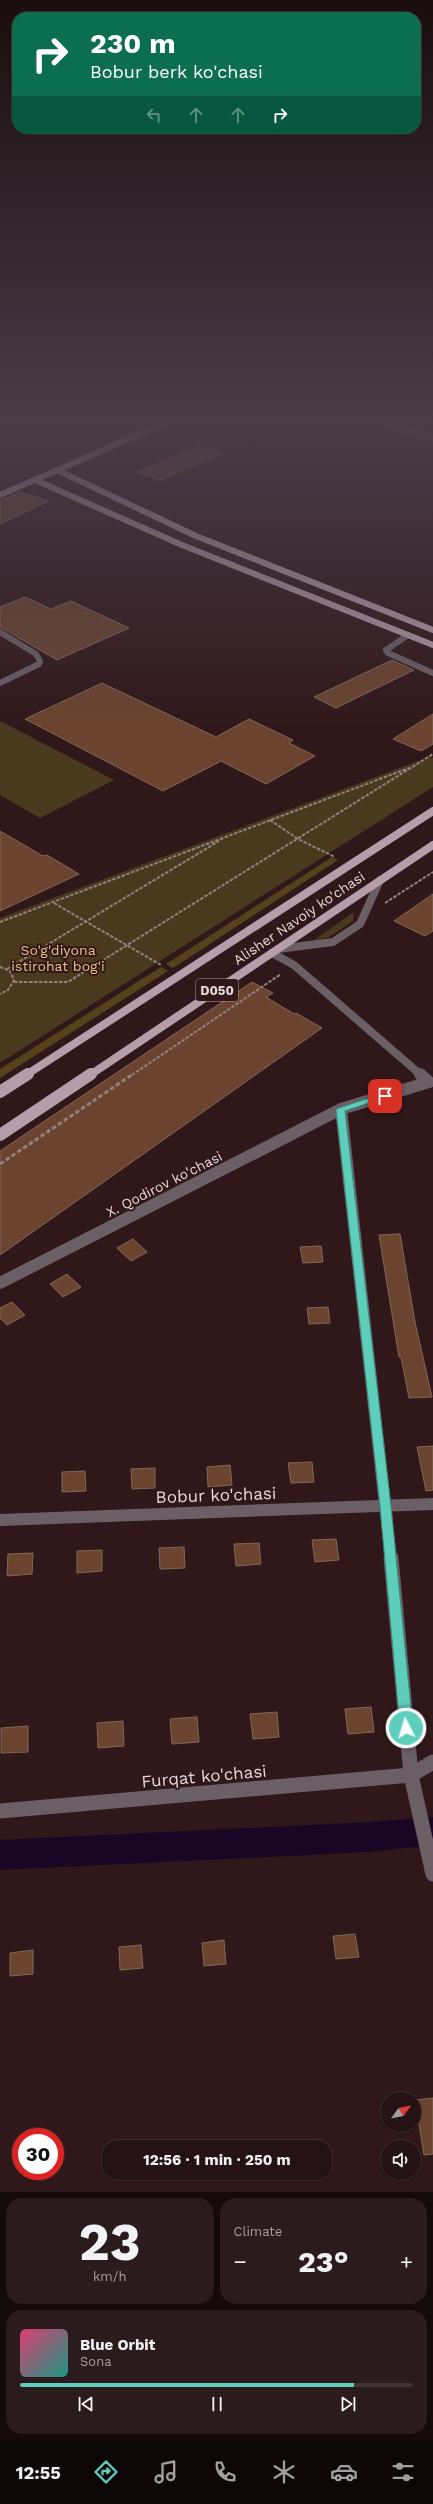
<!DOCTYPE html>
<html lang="en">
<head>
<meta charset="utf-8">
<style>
	:root { --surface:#241214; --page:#2c1b1d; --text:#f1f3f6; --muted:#a39ea0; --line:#413234; --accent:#5ccebb }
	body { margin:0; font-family:"Work Sans",sans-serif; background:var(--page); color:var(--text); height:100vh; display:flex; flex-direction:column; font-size:15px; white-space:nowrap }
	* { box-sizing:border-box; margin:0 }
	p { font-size:13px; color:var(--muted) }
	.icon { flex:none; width:22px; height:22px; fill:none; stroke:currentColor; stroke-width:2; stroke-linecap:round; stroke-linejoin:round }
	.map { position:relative; height:2192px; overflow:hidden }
	.details { display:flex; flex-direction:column; gap:6px; padding:6px; background:#140a0b; flex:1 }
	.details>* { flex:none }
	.hud { position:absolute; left:12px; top:12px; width:409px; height:122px; border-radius:16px; box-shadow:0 1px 3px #0004,0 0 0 1px var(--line); background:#0b6e4f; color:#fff; overflow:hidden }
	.needle { width:26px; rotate:57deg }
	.tools { position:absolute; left:381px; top:2092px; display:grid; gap:8px }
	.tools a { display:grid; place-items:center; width:40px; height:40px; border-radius:50%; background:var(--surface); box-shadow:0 1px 3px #0004,0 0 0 1px var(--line); font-size:20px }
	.speed { position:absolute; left:12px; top:2128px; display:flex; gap:8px; font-size:20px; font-weight:700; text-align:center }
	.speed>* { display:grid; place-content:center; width:52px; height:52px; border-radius:50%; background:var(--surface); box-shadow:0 1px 3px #0004,0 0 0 1px var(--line); line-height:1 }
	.speed .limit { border:6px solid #d22; background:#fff; color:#111 }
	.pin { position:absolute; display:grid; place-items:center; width:34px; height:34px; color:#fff; margin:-17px; border-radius:8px; box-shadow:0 2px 6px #0006 }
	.me { position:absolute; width:44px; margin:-22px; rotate:355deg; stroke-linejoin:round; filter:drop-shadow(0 0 3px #0008) }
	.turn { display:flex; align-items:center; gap:14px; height:84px; padding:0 12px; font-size:18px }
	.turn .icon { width:52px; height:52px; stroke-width:2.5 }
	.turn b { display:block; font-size:28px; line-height:34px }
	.lanes { display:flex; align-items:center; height:38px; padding:0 12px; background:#0003; justify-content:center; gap:20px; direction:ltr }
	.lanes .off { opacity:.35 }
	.big { font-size:30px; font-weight:700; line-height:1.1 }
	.details .widget { flex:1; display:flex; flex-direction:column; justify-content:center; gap:6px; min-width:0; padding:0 14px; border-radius:16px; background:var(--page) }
	.details .dial { align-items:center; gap:0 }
	.dial b { font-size:52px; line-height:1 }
	.song { display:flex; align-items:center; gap:12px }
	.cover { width:48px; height:48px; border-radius:6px; background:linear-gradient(135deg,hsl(340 70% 55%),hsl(170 70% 35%)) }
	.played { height:4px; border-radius:2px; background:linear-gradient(90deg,var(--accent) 85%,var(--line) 85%) }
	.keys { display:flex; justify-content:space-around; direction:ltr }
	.heat { display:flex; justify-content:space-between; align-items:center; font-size:22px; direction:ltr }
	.details .tiles { flex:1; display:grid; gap:6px; grid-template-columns:1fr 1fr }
	.widget:last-child { grid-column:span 2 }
	.trip { position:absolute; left:102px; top:2140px; width:230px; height:40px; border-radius:16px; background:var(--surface); box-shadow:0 1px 3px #0004,0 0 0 1px var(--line); font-weight:700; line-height:40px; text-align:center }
	.menu { display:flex; height:64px; justify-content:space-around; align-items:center; background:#0e0708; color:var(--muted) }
	.menu .icon { width:28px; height:28px }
	.menu .selected { color:var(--accent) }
	.menu b { font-size:18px; color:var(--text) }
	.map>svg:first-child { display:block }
	.green { fill:#493a1d }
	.forest { fill:#56421a }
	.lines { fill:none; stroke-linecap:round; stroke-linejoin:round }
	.canal { fill:#190624; fill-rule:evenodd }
	.building { fill:#6a442f; stroke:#81685a }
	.path-far1 { stroke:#948081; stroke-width:2; stroke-dasharray:3.5 1.5; stroke-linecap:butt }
	.path { stroke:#948081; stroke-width:3; stroke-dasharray:4.5 2.5; stroke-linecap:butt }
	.minor-far3 { stroke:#6a5f65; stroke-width:6 }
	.minor-far2 { stroke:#6a5f65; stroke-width:8 }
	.minor-far1 { stroke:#6a5f65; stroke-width:12 }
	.minor { stroke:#6a5f65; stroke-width:15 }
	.major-far2 { stroke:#b59daa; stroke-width:6 }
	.major-far1 { stroke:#b59daa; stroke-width:8 }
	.major { stroke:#b59daa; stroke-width:12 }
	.route { fill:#5ccebb; stroke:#3c867a }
	.labels { text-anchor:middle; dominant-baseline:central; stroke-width:4; stroke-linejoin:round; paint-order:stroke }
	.shield { fill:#30181a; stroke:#b19e9e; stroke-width:1 }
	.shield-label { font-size:13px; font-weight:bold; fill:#e8d7d7 }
	.street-label { font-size:14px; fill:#e8d7d7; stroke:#30181a }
	.park-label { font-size:14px; fill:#e5c280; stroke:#30181a }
	.near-street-label { font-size:17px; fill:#e8d7d7; stroke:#30181a }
</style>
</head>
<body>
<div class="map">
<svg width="433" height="2192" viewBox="0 0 433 2192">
	<rect width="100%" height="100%" fill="#30181a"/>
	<path class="green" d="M 0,721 L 114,780 L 40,818 L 0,795 Z
		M 429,757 L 433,758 L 433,787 L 0,1063 L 0,918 Z
		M 354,912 L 353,921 L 329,937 L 313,941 Z"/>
	<path class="forest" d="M 332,857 L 338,860 L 173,968 L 166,964 Z
		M 161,967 L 168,971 L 0,1078 L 0,1069 Z"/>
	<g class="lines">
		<path class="canal" d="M 433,1817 L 433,1845 L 370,1852 L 0,1870 L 0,1840 L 370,1822 Z"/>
	</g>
	<path class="building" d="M 203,446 L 224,453 L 160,480 L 136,472 Z
		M 20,492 L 49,501 L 0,524 L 0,500 Z
		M 25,597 L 51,609 L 71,601 L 129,628 L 57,660 L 0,627 L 0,607 Z
		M 392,660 L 414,670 L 336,708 L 314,697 Z
		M 102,683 L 216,737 L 249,719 L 293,740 L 289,743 L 315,756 L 266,784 L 221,761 L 163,791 L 25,719 Z
		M 433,714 L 433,744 L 421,751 L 393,739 Z
		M 0,831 L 43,856 L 47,855 L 79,874 L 0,911 Z
		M 433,894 L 433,931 L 425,936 L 394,921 Z
		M 252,982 L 273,993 L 266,997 L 294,1014 L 296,1013 L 322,1028 L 0,1255 L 0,1151 Z
		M 400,1234 L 415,1322 L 432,1397 L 409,1398 L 401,1357 L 399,1357 L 379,1235 Z
		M 133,1239 L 147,1252 L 131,1261 L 117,1248 Z
		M 321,1246 L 323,1262 L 303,1263 L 300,1247 Z
		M 67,1274 L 81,1287 L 63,1297 L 50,1284 Z
		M 12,1302 L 25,1315 L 7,1325 L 0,1318 L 0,1308 Z
		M 328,1307 L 330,1323 L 309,1324 L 307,1308 Z
		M 433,1446 L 433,1490 L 426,1491 L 417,1447 Z
		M 312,1462 L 314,1482 L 291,1483 L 288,1463 Z
		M 230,1465 L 232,1485 L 208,1487 L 207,1467 Z
		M 155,1468 L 155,1488 L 132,1489 L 131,1469 Z
		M 85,1471 L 86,1491 L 62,1492 L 62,1472 Z
		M 336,1539 L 339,1560 L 315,1562 L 312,1540 Z
		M 259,1543 L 261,1564 L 236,1566 L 234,1544 Z
		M 184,1547 L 185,1568 L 160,1569 L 159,1548 Z
		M 102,1550 L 102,1571 L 77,1573 L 77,1551 Z
		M 33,1553 L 32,1574 L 7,1576 L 8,1554 Z
		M 371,1707 L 374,1732 L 348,1734 L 345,1709 Z
		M 277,1712 L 279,1737 L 253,1739 L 250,1714 Z
		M 197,1717 L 199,1742 L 172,1744 L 170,1719 Z
		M 123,1721 L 124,1746 L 98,1748 L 97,1723 Z
		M 28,1726 L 28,1752 L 1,1753 L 1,1728 Z
		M 355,1934 L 359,1957 L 336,1959 L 333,1936 Z
		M 224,1940 L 226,1964 L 204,1966 L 202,1943 Z
		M 141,1945 L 143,1968 L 120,1970 L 119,1947 Z
		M 33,1950 L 33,1974 L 10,1976 L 10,1953 Z
		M 433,2098 L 433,2154 L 424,2155 L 415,2100 Z"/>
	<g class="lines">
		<path class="path-far1" d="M 270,820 L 298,839 L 335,857
			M 54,903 L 161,965
			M 385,903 L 433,872
			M 0,922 L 409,768
			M 0,967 L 10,971 L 14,980 L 8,990 L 0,994
			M 7,969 L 219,841
			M 14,982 L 68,982 L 433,754
			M 132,1075 L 281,974"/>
		<path class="path" d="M 0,1164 L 133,1074"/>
		<path class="minor-far3" d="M 385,423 L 433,439
			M 0,632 L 36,654 L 40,661 L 39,664 L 0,683
			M 408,635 L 386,650 L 388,653 L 433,673"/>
		<path class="minor-far2" d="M 278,949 L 333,942 L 360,924 L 380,880
			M 272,953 L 294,965 L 421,1075"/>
		<path class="minor-far1" d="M 0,1283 L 341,1109
			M 0,1520 L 433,1504
			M 391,1559 L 341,1109 L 429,1082 L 420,1074"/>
		<path class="minor" d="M 391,1558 L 411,1775 L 433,1874
			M 0,1811 L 411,1775 L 433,1762"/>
		<path class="major-far2" d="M 57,470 L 196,536 L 433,630
			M 35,480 L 182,545 L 433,645
			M 0,495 L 165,423"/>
		<path class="major-far1" d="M 26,1075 L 433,811
			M 90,1075 L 433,845"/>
		<path class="major" d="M 0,1092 L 28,1074
			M 0,1135 L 91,1074"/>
	</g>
	<linearGradient id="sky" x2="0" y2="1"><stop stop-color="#1a0d0e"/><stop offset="0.58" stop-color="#483d49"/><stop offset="1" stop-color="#483d49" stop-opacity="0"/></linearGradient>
	<rect width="433" height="730" fill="url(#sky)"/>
	<path class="route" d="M 381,1094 L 389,1096 L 345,1111 L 391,1506 L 413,1728 L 411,1732 L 406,1733 L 402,1732 L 400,1728 L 380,1506 L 336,1109 Z"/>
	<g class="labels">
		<rect class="shield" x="196" y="979" width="42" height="22" rx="3"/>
		<g class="shield-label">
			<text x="217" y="990">D050</text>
		</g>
		<g class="street-label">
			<text transform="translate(299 918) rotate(-34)">Alisher Navoiy ko'chasi</text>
			<text transform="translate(164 1184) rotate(-27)">X. Qodirov ko'chasi</text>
		</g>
		<g class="park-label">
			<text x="58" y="950">So'g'diyona<tspan x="58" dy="16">istirohat bog'i</tspan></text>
		</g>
		<g class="near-street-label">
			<text transform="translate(216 1495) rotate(-2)">Bobur ko'chasi</text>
			<text transform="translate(204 1776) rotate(-5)">Furqat ko'chasi</text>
		</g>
	</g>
</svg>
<div class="tools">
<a><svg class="needle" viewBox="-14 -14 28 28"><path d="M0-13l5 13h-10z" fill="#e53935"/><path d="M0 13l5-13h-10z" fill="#a39ea0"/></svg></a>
<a><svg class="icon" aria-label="sound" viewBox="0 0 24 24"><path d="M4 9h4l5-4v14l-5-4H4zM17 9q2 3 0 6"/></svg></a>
</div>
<div class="speed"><div class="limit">30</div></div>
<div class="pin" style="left:385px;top:1096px;background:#d93025"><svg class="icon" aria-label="arrive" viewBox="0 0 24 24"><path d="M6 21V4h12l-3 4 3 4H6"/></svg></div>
<svg class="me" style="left:406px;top:1728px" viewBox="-20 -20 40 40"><circle r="17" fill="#5ccebb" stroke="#fff" stroke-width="3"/><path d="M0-11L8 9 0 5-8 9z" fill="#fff"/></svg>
<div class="trip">12:56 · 1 min · 250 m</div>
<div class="hud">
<div class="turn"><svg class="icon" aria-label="right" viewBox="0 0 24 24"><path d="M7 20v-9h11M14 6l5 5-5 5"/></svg><div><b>230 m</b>Bobur berk ko'chasi</div></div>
<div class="lanes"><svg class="icon off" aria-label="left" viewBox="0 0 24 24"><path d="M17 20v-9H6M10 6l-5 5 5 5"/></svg><svg class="icon off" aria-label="ahead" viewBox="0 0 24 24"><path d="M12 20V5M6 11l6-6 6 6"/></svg><svg class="icon off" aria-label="ahead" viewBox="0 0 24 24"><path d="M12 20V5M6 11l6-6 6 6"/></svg><svg class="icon" aria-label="right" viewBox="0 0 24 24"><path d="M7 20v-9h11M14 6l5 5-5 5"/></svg></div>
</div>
</div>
<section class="details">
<div class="tiles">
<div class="widget dial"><b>23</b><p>km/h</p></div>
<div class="widget"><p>Climate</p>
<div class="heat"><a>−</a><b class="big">23°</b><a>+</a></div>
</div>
<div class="widget">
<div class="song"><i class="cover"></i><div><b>Blue Orbit</b><p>Sona</p></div></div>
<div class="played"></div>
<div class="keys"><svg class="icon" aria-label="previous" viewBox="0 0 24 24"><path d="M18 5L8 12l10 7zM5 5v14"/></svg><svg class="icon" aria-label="pause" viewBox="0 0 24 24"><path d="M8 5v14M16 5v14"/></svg><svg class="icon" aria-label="next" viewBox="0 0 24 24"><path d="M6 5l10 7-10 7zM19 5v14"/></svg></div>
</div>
</div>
</section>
<nav class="menu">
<b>12:55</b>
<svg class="icon selected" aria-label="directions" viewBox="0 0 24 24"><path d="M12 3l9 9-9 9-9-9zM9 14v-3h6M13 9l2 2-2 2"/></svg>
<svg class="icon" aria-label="music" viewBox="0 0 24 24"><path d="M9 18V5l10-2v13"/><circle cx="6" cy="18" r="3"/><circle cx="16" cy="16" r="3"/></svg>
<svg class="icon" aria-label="phone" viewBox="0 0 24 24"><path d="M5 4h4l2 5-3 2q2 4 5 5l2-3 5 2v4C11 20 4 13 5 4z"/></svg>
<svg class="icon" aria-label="climate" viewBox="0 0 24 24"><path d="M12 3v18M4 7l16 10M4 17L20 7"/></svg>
<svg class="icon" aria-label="car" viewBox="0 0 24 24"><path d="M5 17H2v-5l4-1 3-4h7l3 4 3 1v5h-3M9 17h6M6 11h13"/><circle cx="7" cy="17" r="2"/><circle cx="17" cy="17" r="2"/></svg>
<svg class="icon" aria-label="filters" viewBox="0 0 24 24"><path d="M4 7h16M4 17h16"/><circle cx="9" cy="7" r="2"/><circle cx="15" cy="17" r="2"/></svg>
</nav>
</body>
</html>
